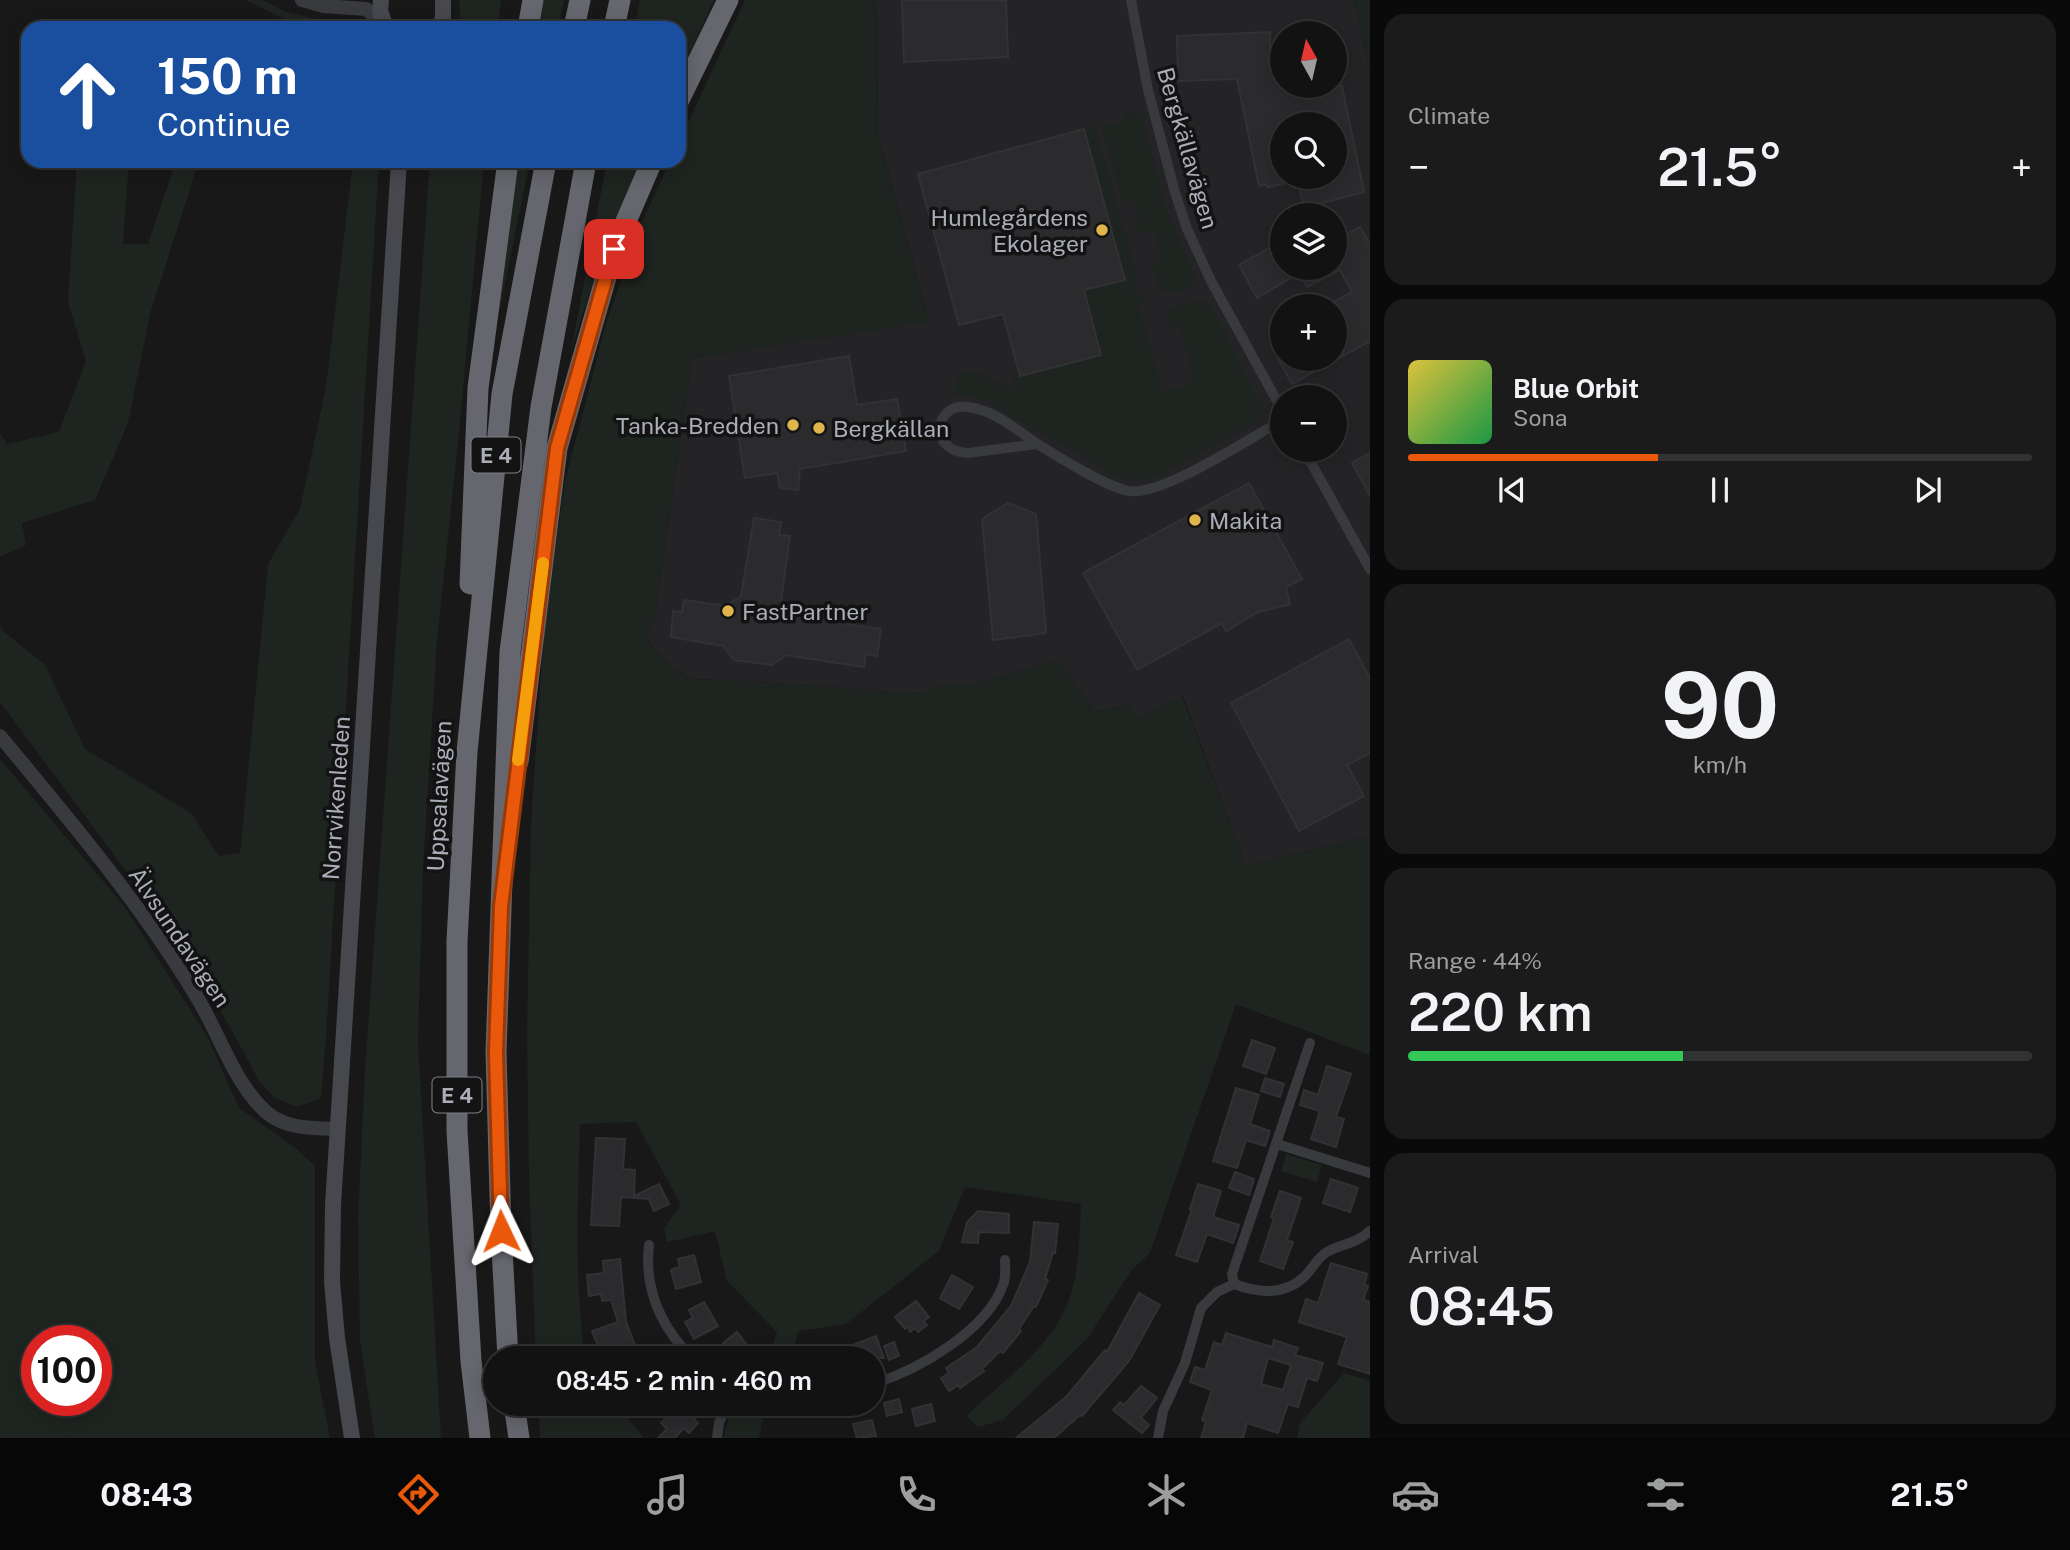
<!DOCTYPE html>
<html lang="en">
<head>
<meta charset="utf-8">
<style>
	:root { --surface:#121213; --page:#1b1b1c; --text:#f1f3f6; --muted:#9c9ea0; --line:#313233; --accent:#ea580c }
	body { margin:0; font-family:"Public Sans",sans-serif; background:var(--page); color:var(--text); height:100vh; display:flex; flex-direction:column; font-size:26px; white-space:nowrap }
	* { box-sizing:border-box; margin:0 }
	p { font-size:23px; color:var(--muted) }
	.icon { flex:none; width:38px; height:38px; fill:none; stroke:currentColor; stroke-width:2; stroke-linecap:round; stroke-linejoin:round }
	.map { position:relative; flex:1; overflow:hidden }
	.sheet { display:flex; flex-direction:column; gap:14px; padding:14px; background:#0a0a0a; width:700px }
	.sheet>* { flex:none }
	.banner { position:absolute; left:21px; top:21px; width:665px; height:147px; border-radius:21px; box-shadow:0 4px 18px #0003,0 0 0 2px var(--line); background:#1a4fa0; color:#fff; overflow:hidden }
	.needle { width:46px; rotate:352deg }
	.buttons { position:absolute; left:1270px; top:21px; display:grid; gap:14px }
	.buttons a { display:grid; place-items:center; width:77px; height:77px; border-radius:50%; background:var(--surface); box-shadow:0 4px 18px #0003,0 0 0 2px var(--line); font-size:35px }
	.speed { position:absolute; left:21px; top:1325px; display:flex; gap:14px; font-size:35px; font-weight:700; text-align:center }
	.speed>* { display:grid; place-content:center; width:91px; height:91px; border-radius:50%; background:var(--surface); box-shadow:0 4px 18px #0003,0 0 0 2px var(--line); line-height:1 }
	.speed .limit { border:10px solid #d22; background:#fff; color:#111 }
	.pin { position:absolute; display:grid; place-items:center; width:60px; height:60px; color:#fff; margin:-30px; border-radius:14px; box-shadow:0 4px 10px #0006 }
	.me { position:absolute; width:77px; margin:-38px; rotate:358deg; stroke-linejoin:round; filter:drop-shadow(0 0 5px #0008) }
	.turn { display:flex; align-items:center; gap:24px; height:147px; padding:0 21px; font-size:32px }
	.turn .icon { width:91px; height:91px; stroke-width:2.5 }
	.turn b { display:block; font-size:49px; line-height:60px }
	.big { font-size:52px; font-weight:600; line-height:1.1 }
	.sheet .card { flex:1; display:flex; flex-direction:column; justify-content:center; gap:10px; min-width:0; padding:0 24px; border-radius:21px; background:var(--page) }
	.sheet .dial { align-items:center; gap:0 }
	.dial b { font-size:91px; line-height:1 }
	.song { display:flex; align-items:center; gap:21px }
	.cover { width:84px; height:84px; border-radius:10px; background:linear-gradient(135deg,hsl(50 70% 55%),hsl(140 70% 35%)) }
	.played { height:7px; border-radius:4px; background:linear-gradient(90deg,var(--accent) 40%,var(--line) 40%) }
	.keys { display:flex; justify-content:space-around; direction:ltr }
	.heat { display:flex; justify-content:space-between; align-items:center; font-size:38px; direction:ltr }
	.charge { height:10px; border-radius:5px; background:linear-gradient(90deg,#34c759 44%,var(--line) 0) }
	.trip { position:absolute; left:483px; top:1346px; width:402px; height:70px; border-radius:35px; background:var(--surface); box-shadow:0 4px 18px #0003,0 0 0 2px var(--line); font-weight:600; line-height:70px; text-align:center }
	.tab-bar { display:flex; height:112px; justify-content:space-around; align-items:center; background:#070708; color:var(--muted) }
	.tab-bar .icon { width:49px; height:49px }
	.tab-bar .on { color:var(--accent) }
	.tab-bar b { font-size:32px; color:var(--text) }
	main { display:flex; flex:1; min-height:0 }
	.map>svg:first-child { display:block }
	.built { fill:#242426; fill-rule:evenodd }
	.green { fill:#1e241f; fill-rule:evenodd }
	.building { fill:#2b2b2d; stroke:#323235; stroke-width:2; fill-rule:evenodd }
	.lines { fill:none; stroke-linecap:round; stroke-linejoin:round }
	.minor { stroke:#393a3e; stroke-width:10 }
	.tertiary { stroke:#393a3e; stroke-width:14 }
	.secondary { stroke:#47484e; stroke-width:16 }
	.motorway { stroke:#66676e; stroke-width:21 }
	.route-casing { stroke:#983908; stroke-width:18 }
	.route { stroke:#ea580c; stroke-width:12 }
	.slow { stroke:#f59e0b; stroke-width:12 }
	.poi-dot { fill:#deb44b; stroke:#131314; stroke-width:2.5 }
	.labels { text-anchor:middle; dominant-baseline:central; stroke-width:7; stroke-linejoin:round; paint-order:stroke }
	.shield { fill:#131314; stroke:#7d8087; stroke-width:2 }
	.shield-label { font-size:21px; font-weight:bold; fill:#abaeb8 }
	.street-label { font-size:23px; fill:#abaeb8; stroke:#131314 }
	.poi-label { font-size:23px; fill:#abaeb8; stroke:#131314; text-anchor:start }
</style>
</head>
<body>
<main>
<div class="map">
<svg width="1370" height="1438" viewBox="0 0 1370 1438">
	<rect width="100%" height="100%" fill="#181819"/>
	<path class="built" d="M 877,0 L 1354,0 L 1370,72 L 1370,836 L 1246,866 L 1183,696 L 1137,718 L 1128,705 L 1095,712 L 1058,661 L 978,683 L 945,683 L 922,694 L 744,681 L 689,679 L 665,661 L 647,639 L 654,620 L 692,358 L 929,321 L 878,135 ZM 1283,33 L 1335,33 L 1335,86 L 1283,86 ZM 1283,124 L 1335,124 L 1335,177 L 1283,177 ZM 1283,215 L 1335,215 L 1335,268 L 1283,268 ZM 1283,306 L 1335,306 L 1335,359 L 1283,359 ZM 1283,397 L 1335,397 L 1335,450 L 1283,450 Z"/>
	<path class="green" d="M 245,0 L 262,0 L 287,12 L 356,28 L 303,28 Z
		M 459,0 L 501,0 L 498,28 L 455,28 L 460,20 Z
		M 543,0 L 564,0 L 558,28 L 537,28 Z
		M 640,0 L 714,0 L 679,76 L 679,28 L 634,28 Z
		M 745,0 L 877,0 L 878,136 L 929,322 L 692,358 L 654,620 L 647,640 L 665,661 L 689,679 L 744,681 L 922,694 L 945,683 L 978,683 L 1058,661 L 1095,712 L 1128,705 L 1137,718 L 1182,696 L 1246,866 L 1370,836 L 1370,1055 L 1236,1004 L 1150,1253 L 1131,1271 L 1087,1339 L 1003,1420 L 978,1427 L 966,1416 C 1001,1383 1048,1350 1067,1305 C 1080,1274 1079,1237 1081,1204 L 965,1187 L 939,1251 L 846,1324 L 798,1331 L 792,1358 L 769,1358 L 777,1332 L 727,1281 L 715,1231 L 667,1242 L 664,1228 L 681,1205 L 636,1122 L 580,1124 C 578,1203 574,1280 585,1358 L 536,1358 L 529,1178 L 527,1035 L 531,821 L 544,632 L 565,481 L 606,324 L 638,231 L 670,161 L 679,161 L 679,142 Z
		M 1354,0 L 1370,0 L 1370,72 Z
		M 1130,111 L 1141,115 L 1143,120 L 1164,204 L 1195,277 L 1190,288 C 1178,293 1170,295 1159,289 L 1152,265 L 1163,261 L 1154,230 L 1139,234 L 1135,222 L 1140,221 L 1134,201 L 1123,202 L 1102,127 L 1124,121 L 1123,112 Z
		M 1095,126 L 1137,276 L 1134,293 L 1140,292 L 1143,302 L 1138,304 L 1163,391 L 1195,383 L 1180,326 L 1169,328 L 1168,312 L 1173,307 L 1203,301 L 1212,306 L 1263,408 L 1260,419 L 1256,423 L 1150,479 L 1138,480 L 1118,477 L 986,401 L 971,396 L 953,395 L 957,381 L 966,371 L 974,371 L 1015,392 L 1011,373 L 1018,371 L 1020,376 L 1101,354 L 1084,290 L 1124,279 L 1084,129 Z
		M 77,161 L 129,161 L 123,244 L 148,244 L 176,161 L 199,161 L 150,314 L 128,423 L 95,500 L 22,523 L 26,545 L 0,557 L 0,433 L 7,444 L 59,432 L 86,361 L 68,302 Z
		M 353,161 L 379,161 L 326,1038 L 321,1098 L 298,1107 L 275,1098 L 259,1081 L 230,1027 L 176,938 L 0,702 L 0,626 L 3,631 L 45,665 L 85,749 L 191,813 L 219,856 L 240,853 L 268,564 L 300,509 L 326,387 Z
		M 430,161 L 484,161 L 459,433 L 437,641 L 423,868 L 418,1042 L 441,1438 L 375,1438 L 360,1342 L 358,1217 L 365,1070 Z
		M 517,161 L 530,161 L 494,337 Z
		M 607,161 L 640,161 L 604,248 L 571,351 Z
		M 0,759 L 125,907 L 207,1036 L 239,1108 L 292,1145 L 315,1166 L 315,1362 L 330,1438 L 0,1438 ZM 96,1340 L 96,1400 L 37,1400 L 37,1340 Z
		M 1286,1154 L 1322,1165 L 1317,1182 L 1281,1171 Z
		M 1344,1373 L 1370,1381 L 1370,1438 L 1297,1438 L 1300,1423 Z
		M 538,1404 L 616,1404 L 644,1438 L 540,1438 Z
		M 736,1405 L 764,1408 L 759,1438 L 723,1438 L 730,1413 Z"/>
	<path class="building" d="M 902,0 L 1006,0 L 1008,57 L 904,62 Z
		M 1270,32 L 1270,55 L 1283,53 L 1283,86 L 1342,86 L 1364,192 L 1304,208 L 1297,177 L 1335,177 L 1335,124 L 1283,124 L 1283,184 L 1267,187 L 1266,184 L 1259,186 L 1237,79 L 1178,81 L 1177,36 Z
		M 1084,129 L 1125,280 L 1084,290 L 1101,355 L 1020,376 L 1003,314 L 959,325 L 918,174 Z
		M 1360,227 L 1370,244 L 1370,341 L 1292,384 L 1278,359 L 1335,359 L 1335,301 L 1352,292 L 1340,270 L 1307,287 L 1299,273 L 1257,298 L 1239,265 L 1273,246 L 1283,268 L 1335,268 L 1335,240 Z
		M 849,356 L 857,405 L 897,399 L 906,451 L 800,469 L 798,490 L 780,488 L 777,473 L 745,478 L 729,376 Z
		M 1370,453 L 1370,496 L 1352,463 Z
		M 1249,483 L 1302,579 L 1286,587 L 1290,604 L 1258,612 L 1226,631 L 1222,623 L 1137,670 L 1083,573 Z
		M 1008,503 L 1036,514 L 1046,633 L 993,640 L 982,519 Z
		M 754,518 L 781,522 L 779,535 L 790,536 L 781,601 L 791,616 L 881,629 L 877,656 L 866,654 L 864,667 L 786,655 L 772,665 L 734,660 L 723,646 L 671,637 L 673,611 L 682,612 L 684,600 L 726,606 L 741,596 Z
		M 1349,639 L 1370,678 L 1370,753 L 1347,765 L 1364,796 L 1299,831 L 1231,703 Z
		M 1252,1040 L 1275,1048 L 1266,1074 L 1243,1066 Z
		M 1327,1066 L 1351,1074 L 1336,1117 L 1344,1119 L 1336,1147 L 1311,1139 L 1320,1111 L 1300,1105 L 1304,1090 L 1318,1095 Z
		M 1265,1078 L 1284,1084 L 1280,1097 L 1261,1091 Z
		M 1236,1088 L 1259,1095 L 1250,1124 L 1270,1131 L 1265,1146 L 1246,1140 L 1237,1168 L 1213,1161 Z
		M 596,1138 L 625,1139 L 623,1169 L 635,1170 L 634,1196 L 659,1184 L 669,1204 L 654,1211 L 649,1199 L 621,1197 L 619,1226 L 591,1225 Z
		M 1235,1172 L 1254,1179 L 1249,1195 L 1229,1188 Z
		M 1331,1179 L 1358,1188 L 1350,1212 L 1323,1203 Z
		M 1198,1184 L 1221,1191 L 1213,1217 L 1239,1225 L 1233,1243 L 1207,1234 L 1197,1262 L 1176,1255 L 1192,1209 L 1190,1209 Z
		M 1280,1191 L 1301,1198 L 1287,1240 L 1293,1242 L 1283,1269 L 1260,1261 L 1274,1218 L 1271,1217 Z
		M 978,1211 L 1009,1214 L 1009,1233 L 979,1232 L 978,1243 L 962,1242 L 967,1222 Z
		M 1034,1222 L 1058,1224 L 1055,1253 L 1053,1252 L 1045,1279 L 1048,1280 L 1036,1307 L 1034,1306 L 1019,1329 L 1021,1331 L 1003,1353 L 1000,1351 L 982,1369 L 984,1371 L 960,1388 L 958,1385 L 949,1391 L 941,1378 L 949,1373 L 946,1368 L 977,1347 L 1011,1306 L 1030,1262 Z
		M 694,1255 L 701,1282 L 676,1289 L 671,1270 L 680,1267 L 678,1259 Z
		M 620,1259 L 626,1322 L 635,1345 L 614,1352 L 612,1346 L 600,1351 L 592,1331 L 618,1322 L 611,1300 L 602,1301 L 601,1294 L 589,1296 L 587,1275 L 604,1273 L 603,1261 Z
		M 1331,1263 L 1367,1274 L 1364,1285 L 1368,1286 L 1363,1300 L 1370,1302 L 1370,1374 L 1338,1364 L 1347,1337 L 1299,1322 L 1306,1299 L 1318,1303 Z
		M 952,1275 L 973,1287 L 959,1309 L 940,1298 Z
		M 1139,1293 L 1160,1305 L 1129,1361 L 1082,1416 L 1080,1415 L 1054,1438 L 1016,1438 L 1067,1396 L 1105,1350 L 1107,1352 Z
		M 916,1301 L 929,1317 L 924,1321 L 927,1325 L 918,1332 L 915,1328 L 910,1332 L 908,1327 L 905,1329 L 895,1317 Z
		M 704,1302 L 718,1326 L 694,1339 L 685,1322 L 693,1318 L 689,1310 Z
		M 737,1332 L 757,1358 L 718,1358 L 728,1350 L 723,1343 Z
		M 1226,1333 L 1272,1347 L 1274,1340 L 1298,1348 L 1295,1355 L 1323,1363 L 1317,1381 L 1307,1378 L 1298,1407 L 1288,1404 L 1278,1433 L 1247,1423 L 1243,1438 L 1201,1438 L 1206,1422 L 1202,1420 L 1212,1390 L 1190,1382 L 1195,1367 L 1205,1370 L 1214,1342 L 1222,1345 ZM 1268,1358 L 1291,1365 L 1283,1390 L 1261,1384 Z
		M 876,1336 L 884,1358 L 857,1358 L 852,1345 Z
		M 894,1342 L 899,1356 L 889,1360 L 884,1346 Z
		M 1141,1386 L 1157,1398 L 1141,1418 L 1149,1425 L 1142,1433 L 1113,1410 L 1120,1402 L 1124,1405 Z
		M 899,1399 L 902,1412 L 887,1416 L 884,1403 Z
		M 679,1404 L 690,1404 L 700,1413 L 694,1419 L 698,1423 L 689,1433 L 684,1428 L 675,1438 L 658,1438 L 667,1429 L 661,1423 Z
		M 931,1404 L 935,1421 L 916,1426 L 912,1409 Z
		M 872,1420 L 876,1436 L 857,1438 L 853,1424 Z"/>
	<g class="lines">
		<path class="minor" d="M 1131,0 L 1148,90 L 1174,189 L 1187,229 L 1211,281 L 1283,412
			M 1037,444 L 968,453 C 926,451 935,401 969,407 C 996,411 1018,431 1039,445 C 1060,458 1106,487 1129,491 C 1163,496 1250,438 1283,420
			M 1304,450 L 1370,569
			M 1310,1043 L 1232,1274 L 1234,1284 C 1258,1293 1285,1296 1305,1276 C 1312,1269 1318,1257 1327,1252 C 1343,1243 1354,1245 1370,1231
			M 1277,1144 L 1370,1173
			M 649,1245 C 644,1289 661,1327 692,1358
			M 873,1384 C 918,1370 989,1330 1004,1282 C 1006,1275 1005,1267 1005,1260
			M 717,1438 L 719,1423 L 727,1404
			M 1158,1438 L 1163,1411 L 1185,1363 L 1201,1308 L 1217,1292 L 1234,1284"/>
		<path class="tertiary" d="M 302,0 L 323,6 L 366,9 L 382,22
			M 0,736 C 69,819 139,902 195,994 C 219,1032 233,1082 266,1112 C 285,1129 313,1128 337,1129"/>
		<path class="secondary" d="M 381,0 L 380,11 L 386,28
			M 438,28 L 443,19 L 443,0
			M 352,1438 L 337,1338 L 332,1281 L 333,1205 L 399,161"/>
		<path class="motorway" d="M 528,28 L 533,0
			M 574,28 L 580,0
			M 614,28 L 620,0
			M 679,100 L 728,0
			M 470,584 L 478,388 L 508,161
			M 518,762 L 557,448 L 614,249 L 652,161
			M 508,1358 L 501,1231 L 496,1052 L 510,652 L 541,407 L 586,161
			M 514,1404 L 519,1438
			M 480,1438 L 471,1361 L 457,1131 L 457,941 L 467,752 L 502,394 L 546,161"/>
	</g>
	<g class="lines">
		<g class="route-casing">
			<path id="route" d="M 501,1231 L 496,1052 L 501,906 L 557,448 L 614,249"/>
		</g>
		<use href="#route" class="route"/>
		<path class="slow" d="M 518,760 L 543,563"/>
	</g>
	<g class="poi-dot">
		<circle cx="1102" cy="230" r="7"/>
		<circle cx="793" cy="425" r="7"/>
		<circle cx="819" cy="428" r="7"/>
		<circle cx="1195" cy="520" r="7"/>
		<circle cx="728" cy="611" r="7"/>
	</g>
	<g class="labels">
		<g class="shield">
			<rect x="471.5" y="437.5" width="49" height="35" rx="5"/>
			<rect x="432.5" y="1077.5" width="49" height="35" rx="5"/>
		</g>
		<g class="shield-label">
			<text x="496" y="455">E 4</text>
			<text x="457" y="1095">E 4</text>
		</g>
		<g class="street-label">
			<text transform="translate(1188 148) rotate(74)">Bergkällavägen</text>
			<text transform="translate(439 796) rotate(-87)">Uppsalavägen</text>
			<text transform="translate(336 798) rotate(-86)">Norrvikenleden</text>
			<text transform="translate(180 937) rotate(56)">Älvsundavägen</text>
		</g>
		<g class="poi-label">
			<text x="1088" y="217" text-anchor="end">Humlegårdens<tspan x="1088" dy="26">Ekolager</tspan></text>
			<text x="779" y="425" text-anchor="end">Tanka-Bredden</text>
			<text x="833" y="428">Bergkällan</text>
			<text x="1209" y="520">Makita</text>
			<text x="742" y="611">FastPartner</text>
		</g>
	</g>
</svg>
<div class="buttons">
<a><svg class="needle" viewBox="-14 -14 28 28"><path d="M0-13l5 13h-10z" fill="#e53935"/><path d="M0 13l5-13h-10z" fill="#9c9ea0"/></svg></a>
<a><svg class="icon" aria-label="search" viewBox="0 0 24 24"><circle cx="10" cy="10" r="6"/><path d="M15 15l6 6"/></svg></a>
<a><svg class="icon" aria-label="layers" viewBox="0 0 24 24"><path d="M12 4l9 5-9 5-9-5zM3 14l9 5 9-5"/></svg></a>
<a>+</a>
<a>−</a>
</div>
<div class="speed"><div class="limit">100</div></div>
<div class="pin" style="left:614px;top:249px;background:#d93025"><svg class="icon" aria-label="arrive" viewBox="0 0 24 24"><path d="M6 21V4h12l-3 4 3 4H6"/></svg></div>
<svg class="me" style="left:501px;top:1231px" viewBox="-20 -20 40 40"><path d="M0-17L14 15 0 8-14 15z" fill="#ea580c" stroke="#fff" stroke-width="4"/></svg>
<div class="trip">08:45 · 2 min · 460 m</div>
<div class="banner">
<div class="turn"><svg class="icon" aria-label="ahead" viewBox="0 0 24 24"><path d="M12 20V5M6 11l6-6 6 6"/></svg><div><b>150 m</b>Continue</div></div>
</div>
</div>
<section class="sheet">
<div class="card"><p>Climate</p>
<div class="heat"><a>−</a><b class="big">21.5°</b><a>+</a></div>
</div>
<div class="card">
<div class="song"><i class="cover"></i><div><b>Blue Orbit</b><p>Sona</p></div></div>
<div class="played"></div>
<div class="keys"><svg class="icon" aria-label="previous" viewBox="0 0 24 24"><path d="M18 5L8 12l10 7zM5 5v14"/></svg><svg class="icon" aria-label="pause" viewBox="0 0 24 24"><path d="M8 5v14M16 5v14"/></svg><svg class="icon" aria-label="next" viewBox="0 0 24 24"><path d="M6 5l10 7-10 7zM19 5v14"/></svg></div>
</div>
<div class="card dial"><b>90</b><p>km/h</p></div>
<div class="card"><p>Range · 44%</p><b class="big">220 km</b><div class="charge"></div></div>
<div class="card"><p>Arrival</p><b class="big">08:45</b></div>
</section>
</main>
<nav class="tab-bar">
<b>08:43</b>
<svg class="icon on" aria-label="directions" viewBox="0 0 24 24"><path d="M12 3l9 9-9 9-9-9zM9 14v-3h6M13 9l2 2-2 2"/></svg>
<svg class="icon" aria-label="music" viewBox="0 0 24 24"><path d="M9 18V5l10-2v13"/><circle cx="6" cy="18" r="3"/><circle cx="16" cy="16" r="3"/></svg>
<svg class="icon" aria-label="phone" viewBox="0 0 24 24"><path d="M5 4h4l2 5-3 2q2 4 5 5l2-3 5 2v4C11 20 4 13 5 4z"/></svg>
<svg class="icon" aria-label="climate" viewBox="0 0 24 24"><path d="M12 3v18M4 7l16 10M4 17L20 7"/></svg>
<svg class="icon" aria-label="car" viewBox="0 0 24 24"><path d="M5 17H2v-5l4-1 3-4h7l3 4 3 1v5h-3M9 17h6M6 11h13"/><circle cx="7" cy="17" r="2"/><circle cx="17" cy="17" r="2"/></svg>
<svg class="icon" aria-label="filters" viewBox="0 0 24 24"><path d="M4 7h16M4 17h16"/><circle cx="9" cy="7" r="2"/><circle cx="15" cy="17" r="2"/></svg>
<b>21.5°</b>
</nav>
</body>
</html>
